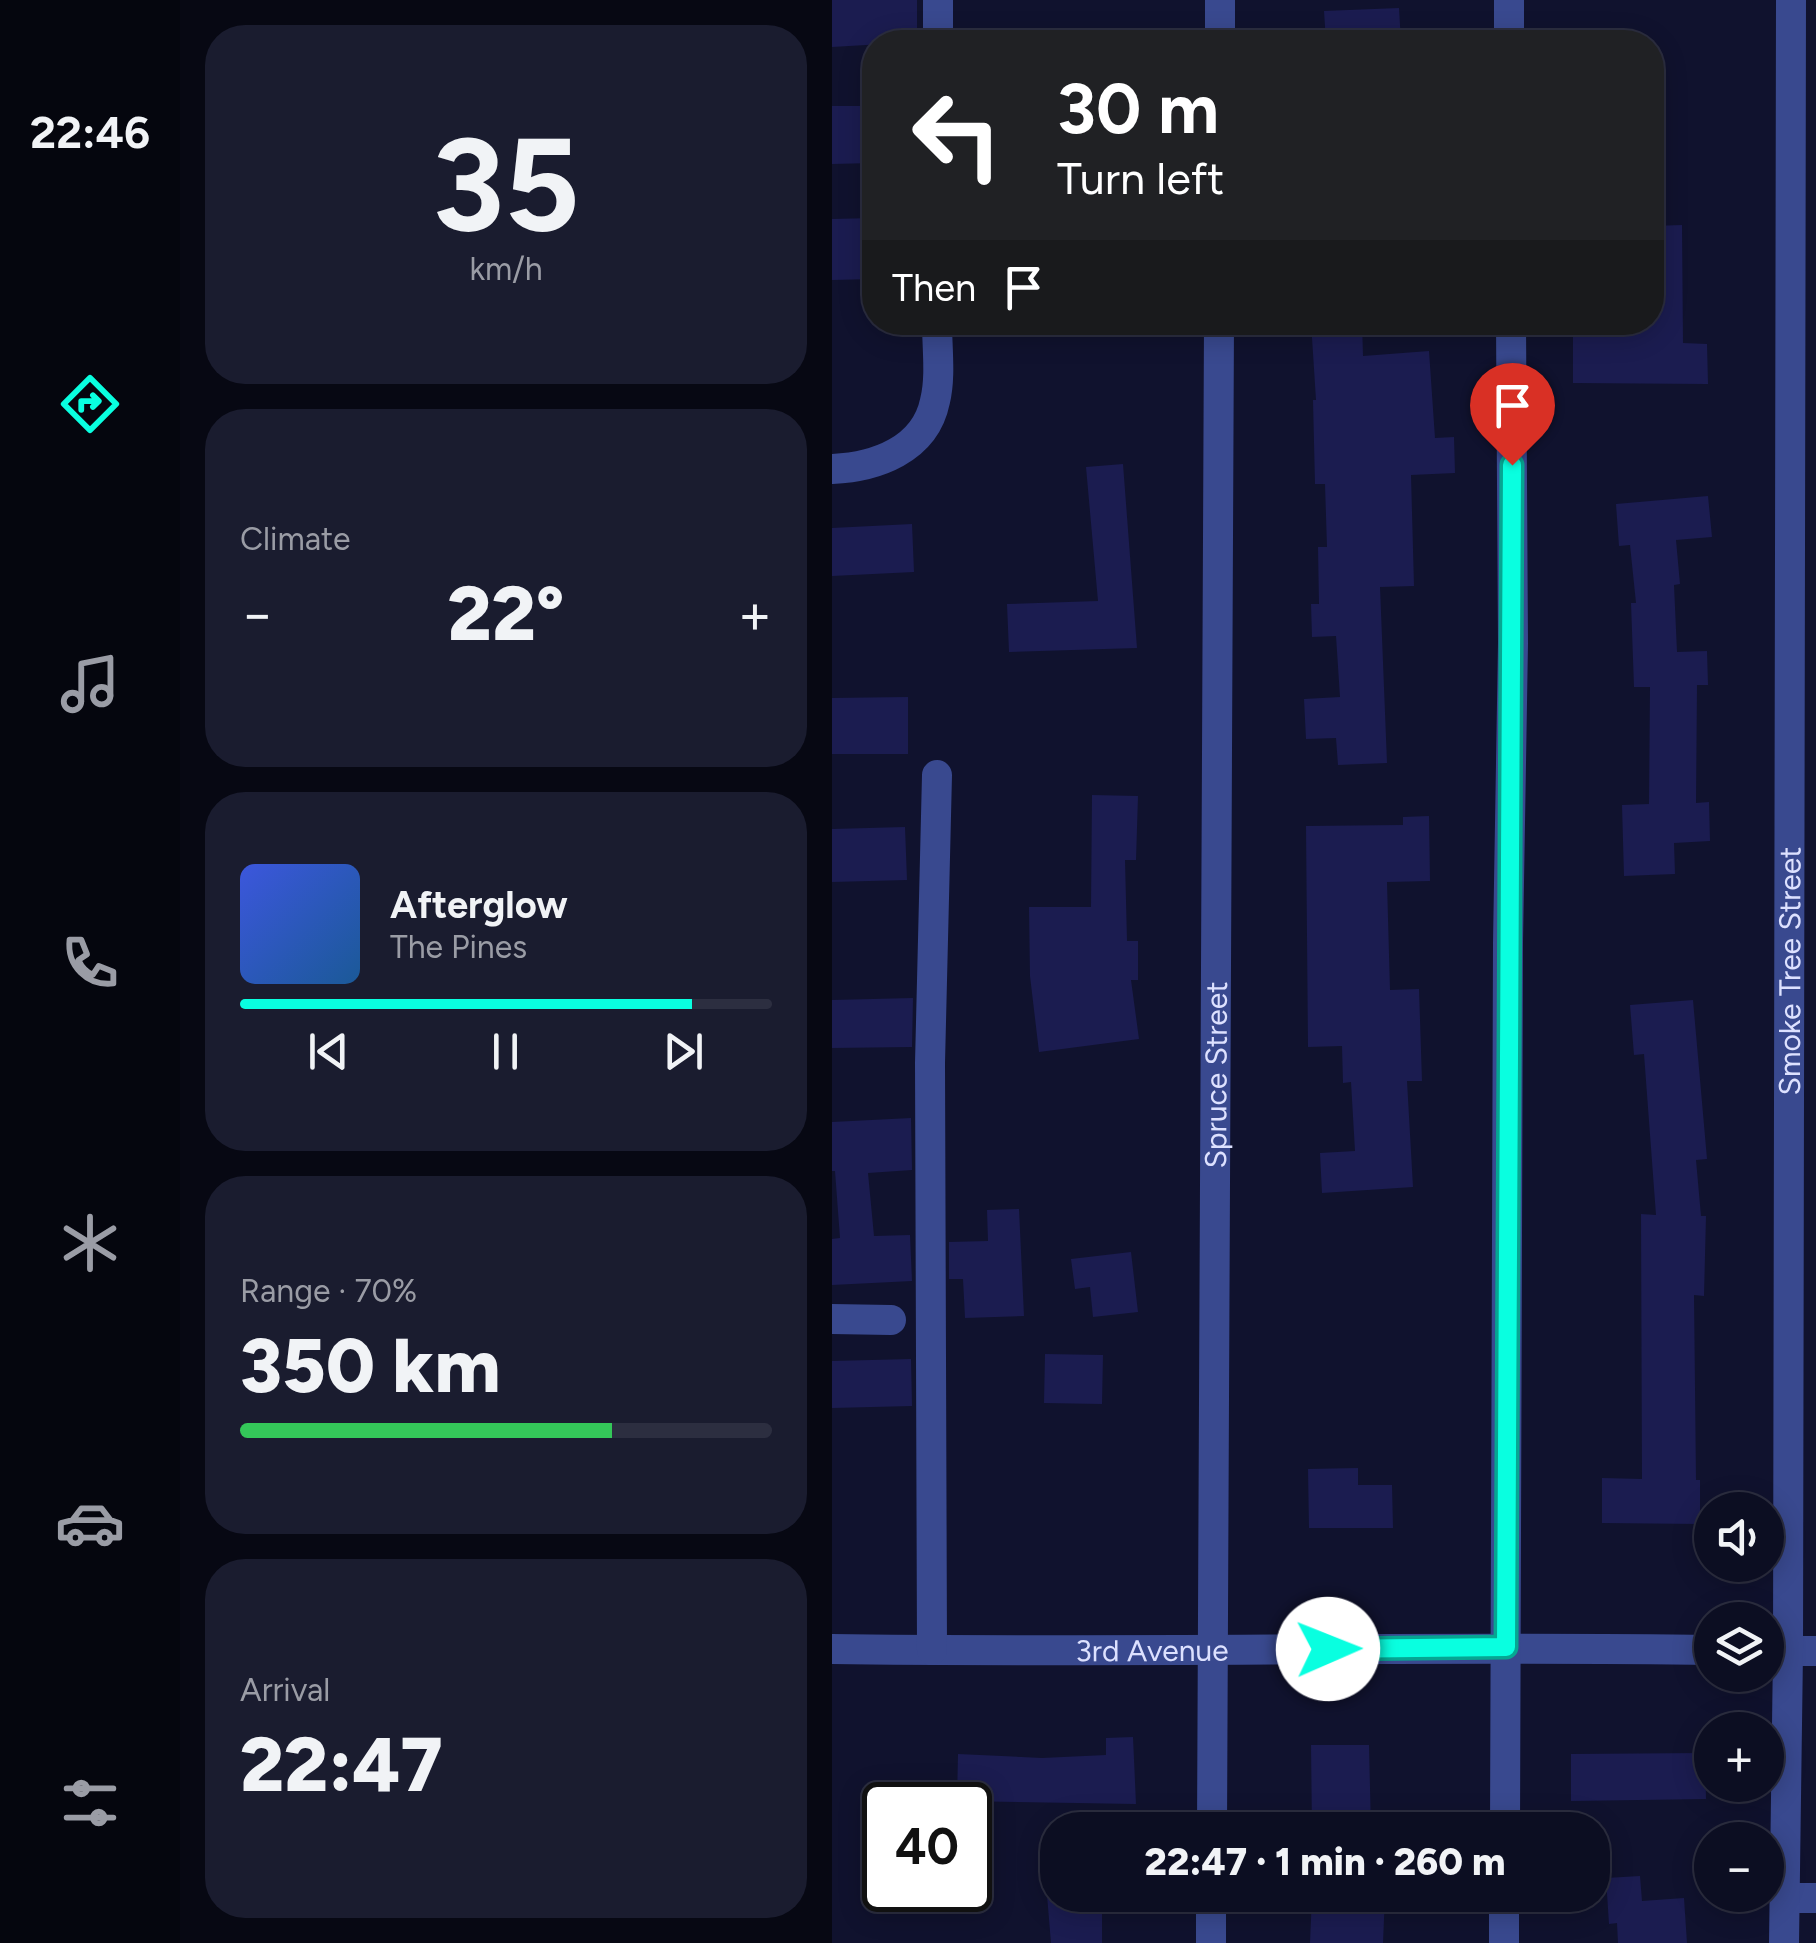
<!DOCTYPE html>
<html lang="en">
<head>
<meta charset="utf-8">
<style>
	:root { --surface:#0c0e22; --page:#1a1c2f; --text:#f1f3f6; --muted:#9a9ca5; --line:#2c2e40; --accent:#09ffe0 }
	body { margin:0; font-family:Figtree,sans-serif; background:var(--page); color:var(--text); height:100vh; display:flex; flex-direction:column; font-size:38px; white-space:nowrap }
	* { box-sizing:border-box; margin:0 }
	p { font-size:32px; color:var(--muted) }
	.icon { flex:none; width:55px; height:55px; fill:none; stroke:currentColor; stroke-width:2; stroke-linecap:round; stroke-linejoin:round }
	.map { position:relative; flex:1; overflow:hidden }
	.details { display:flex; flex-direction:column; gap:25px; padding:25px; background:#070813; width:652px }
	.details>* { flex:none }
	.banner { position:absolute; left:30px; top:30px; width:802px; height:305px; border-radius:40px; box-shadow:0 5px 25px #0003,0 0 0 2px var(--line); background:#202124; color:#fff; overflow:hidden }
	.tools { position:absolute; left:862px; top:1492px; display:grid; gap:20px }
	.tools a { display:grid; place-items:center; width:90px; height:90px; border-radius:50%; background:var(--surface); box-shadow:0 5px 25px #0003,0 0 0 2px var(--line); font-size:50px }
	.speed { position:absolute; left:30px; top:1782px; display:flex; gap:20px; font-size:50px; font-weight:700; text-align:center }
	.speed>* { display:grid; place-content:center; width:130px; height:130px; border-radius:50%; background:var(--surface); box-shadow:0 5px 25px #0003,0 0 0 2px var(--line); line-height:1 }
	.speed .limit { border:5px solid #111; border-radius:15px; background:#fff; color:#111 }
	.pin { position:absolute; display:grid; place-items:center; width:85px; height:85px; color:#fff; margin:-102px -42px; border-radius:50% 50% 50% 0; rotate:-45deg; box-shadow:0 0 10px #0007 }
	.pin .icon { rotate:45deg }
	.me { position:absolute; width:110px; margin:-55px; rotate:89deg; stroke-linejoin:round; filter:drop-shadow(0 0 8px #0008) }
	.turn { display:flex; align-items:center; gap:35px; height:210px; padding:0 30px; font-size:45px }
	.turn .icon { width:130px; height:130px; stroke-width:2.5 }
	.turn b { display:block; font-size:70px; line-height:85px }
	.then { display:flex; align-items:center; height:95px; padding:0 30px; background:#0003; gap:20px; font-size:38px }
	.big { font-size:75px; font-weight:800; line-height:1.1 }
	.details .card { flex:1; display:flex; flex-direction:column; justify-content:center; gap:15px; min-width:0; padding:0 35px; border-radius:40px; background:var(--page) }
	.details .dial { align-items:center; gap:0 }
	.dial b { font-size:130px; line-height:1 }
	.song { display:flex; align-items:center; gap:30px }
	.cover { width:120px; height:120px; border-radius:15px; background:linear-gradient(135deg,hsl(230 70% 55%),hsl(210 70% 35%)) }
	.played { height:10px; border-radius:5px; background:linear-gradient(90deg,var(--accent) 85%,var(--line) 85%) }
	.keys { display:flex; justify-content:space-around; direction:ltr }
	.heat { display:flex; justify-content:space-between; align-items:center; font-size:55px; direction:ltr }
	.charge { height:15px; border-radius:8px; background:linear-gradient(90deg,#34c759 70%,var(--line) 0) }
	.trip { position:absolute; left:208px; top:1812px; width:570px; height:100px; border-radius:40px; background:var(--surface); box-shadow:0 5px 25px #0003,0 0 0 2px var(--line); font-weight:800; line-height:100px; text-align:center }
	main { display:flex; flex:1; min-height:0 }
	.tab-bar { display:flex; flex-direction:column; width:180px; justify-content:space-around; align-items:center; background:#05060e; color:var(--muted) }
	.tab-bar .icon { width:70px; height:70px }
	.tab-bar .active { color:var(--accent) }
	.tab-bar b { font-size:45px; color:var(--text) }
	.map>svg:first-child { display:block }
	.building { fill:#1b1c50 }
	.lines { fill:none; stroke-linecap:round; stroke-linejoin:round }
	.minor { stroke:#39498f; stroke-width:30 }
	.route-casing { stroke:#06a692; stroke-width:25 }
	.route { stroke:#09ffe0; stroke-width:18 }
	.labels { text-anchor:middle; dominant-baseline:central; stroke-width:10; stroke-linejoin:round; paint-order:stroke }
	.street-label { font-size:30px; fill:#dde1ff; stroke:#10122e }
</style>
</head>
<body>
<main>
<nav class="tab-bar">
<b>22:46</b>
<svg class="icon active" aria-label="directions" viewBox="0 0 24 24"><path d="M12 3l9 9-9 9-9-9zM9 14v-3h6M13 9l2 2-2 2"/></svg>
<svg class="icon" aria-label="music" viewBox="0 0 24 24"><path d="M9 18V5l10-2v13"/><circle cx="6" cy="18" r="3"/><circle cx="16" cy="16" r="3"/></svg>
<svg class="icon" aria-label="phone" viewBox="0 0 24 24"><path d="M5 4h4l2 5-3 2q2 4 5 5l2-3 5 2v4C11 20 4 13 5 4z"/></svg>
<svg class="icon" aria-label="climate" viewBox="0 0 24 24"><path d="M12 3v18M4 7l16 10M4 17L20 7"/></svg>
<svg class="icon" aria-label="car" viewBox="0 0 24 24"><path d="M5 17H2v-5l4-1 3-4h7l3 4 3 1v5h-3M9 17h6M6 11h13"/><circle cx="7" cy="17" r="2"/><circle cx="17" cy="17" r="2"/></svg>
<svg class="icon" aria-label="filters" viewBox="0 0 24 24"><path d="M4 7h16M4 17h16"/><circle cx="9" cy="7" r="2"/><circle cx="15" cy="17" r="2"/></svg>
</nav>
<section class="details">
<div class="card dial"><b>35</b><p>km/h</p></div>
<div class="card"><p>Climate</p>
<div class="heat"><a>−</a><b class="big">22°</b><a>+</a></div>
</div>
<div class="card">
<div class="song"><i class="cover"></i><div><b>Afterglow</b><p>The Pines</p></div></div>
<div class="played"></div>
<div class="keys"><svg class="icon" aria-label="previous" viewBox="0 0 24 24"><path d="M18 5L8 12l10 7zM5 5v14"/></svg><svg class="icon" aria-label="pause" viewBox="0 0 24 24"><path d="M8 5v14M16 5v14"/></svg><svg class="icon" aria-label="next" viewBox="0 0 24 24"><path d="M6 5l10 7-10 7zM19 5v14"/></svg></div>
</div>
<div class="card"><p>Range · 70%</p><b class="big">350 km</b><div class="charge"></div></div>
<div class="card"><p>Arrival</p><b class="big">22:47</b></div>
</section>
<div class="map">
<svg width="984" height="1943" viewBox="0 0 984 1943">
	<rect width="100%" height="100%" fill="#10122e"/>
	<path class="building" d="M 0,0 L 85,0 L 85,42 L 0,47 Z
		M 567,8 L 569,42 L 494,42 L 492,11 Z
		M 0,106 L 42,106 L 42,163 L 0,164 Z
		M 42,218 L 42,279 L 0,280 L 0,219 Z
		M 850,225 L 851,343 L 875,344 L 876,384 L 741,383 L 741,322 L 820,322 L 820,226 Z
		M 479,322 L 530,322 L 531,356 L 597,351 L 603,438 L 622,437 L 623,473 L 579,475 L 582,586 L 548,587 L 555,763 L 506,765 L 504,738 L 474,739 L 472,699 L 508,697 L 504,636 L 480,637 L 479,604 L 487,604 L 486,547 L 495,547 L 493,484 L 483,484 L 481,400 L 484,400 Z
		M 291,464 L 305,648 L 177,652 L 175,604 L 266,601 L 254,467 Z
		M 876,496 L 880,537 L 844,540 L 848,584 L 842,585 L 845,652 L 875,651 L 876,685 L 865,685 L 864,803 L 877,802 L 878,841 L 842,843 L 843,874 L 792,876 L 790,805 L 817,804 L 818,687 L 802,687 L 799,603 L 804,603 L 798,545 L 787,546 L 784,504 Z
		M 80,524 L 82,572 L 0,576 L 0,528 Z
		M 76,697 L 76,754 L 0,754 L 0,698 Z
		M 260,795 L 306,796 L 304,860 L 293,860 L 295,941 L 306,941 L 306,980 L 299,980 L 307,1039 L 207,1052 L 198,976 L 197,907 L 259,907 Z
		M 597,816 L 598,881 L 555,882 L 558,990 L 587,989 L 590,1081 L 575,1081 L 581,1187 L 490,1193 L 488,1153 L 523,1151 L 519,1082 L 511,1083 L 510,1046 L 476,1047 L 474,826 L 571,825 L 571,817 Z
		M 73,827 L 75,880 L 0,882 L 0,829 Z
		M 81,998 L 80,1047 L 0,1048 L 0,1000 Z
		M 861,1000 L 875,1159 L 864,1160 L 869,1216 L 874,1216 L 872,1296 L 862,1295 L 864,1480 L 868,1480 L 868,1524 L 770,1523 L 770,1478 L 810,1479 L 809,1214 L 824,1215 L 812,1054 L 802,1055 L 798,1005 Z
		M 79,1118 L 80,1170 L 36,1173 L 42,1236 L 78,1235 L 80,1281 L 0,1285 L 0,1239 L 8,1238 L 3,1171 L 0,1171 L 0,1122 Z
		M 187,1209 L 192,1316 L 133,1318 L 131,1279 L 117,1279 L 117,1242 L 156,1241 L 155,1210 Z
		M 299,1252 L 306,1312 L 261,1317 L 258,1287 L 243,1289 L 239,1259 Z
		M 213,1354 L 271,1355 L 270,1404 L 212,1403 Z
		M 79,1359 L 80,1406 L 0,1408 L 0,1361 Z
		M 526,1468 L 526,1485 L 560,1485 L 561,1528 L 477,1528 L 476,1469 Z
		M 301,1737 L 304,1804 L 125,1801 L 126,1754 L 210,1758 L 274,1755 L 274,1738 Z
		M 479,1745 L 537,1745 L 539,1830 L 480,1830 Z
		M 873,1753 L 874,1799 L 739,1801 L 739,1754 Z
		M 808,1876 L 810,1901 L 852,1898 L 855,1943 L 786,1943 L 785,1923 L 777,1924 L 774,1878 Z
		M 215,1895 L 270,1895 L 270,1943 L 219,1943 Z
		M 480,1895 L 553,1895 L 551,1943 L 478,1943 Z"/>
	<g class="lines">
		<g class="minor">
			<path d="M 677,0 L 677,42"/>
			<path d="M 106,42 L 106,0"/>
			<path d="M 388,42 L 388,0"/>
			<path d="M 0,469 C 44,467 93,450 103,401 C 109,377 105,348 105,322"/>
			<path d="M 0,1319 L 59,1320"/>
			<path id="s1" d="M 0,1649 C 293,1653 587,1646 880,1650"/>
			<path d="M 100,1650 L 98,1063 L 105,775"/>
			<path d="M 935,1651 L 984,1651"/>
			<path id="s2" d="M 380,1830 L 387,322"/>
			<path d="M 673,1830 L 676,943 L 681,643 L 679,322"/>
			<path d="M 953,1898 L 984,1898"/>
			<path d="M 379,1943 L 379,1895"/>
			<path d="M 672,1943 L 672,1895"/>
			<path id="s3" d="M 952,1943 L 956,1652 L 959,0"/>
		</g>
	</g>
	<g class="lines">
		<g class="route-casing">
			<path id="route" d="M 496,1649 L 674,1647 L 680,465"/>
		</g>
		<use href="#route" class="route"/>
	</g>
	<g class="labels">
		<g class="street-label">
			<text stroke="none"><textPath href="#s3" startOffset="972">Smoke Tree Street</textPath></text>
			<text stroke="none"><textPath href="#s2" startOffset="755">Spruce Street</textPath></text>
			<text stroke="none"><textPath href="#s1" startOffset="320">3rd Avenue</textPath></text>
		</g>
	</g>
</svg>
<div class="tools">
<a><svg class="icon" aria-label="sound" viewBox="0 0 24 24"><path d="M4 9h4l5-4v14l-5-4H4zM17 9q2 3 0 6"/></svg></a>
<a><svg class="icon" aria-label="layers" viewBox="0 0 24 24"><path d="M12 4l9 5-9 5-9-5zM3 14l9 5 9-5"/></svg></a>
<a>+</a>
<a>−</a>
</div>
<div class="speed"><div class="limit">40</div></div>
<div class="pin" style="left:680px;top:465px;background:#d93025"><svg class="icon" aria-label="arrive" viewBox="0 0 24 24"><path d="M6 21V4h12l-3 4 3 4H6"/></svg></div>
<svg class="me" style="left:496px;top:1649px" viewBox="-20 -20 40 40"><circle r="19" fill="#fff"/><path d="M0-13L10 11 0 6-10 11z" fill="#09ffe0"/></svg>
<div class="trip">22:47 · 1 min · 260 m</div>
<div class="banner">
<div class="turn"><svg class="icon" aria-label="left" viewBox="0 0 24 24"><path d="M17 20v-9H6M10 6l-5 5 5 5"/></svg><div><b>30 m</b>Turn left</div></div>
<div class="then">Then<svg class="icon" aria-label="arrive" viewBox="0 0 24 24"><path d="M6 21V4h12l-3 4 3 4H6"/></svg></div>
</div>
</div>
</main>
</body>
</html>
